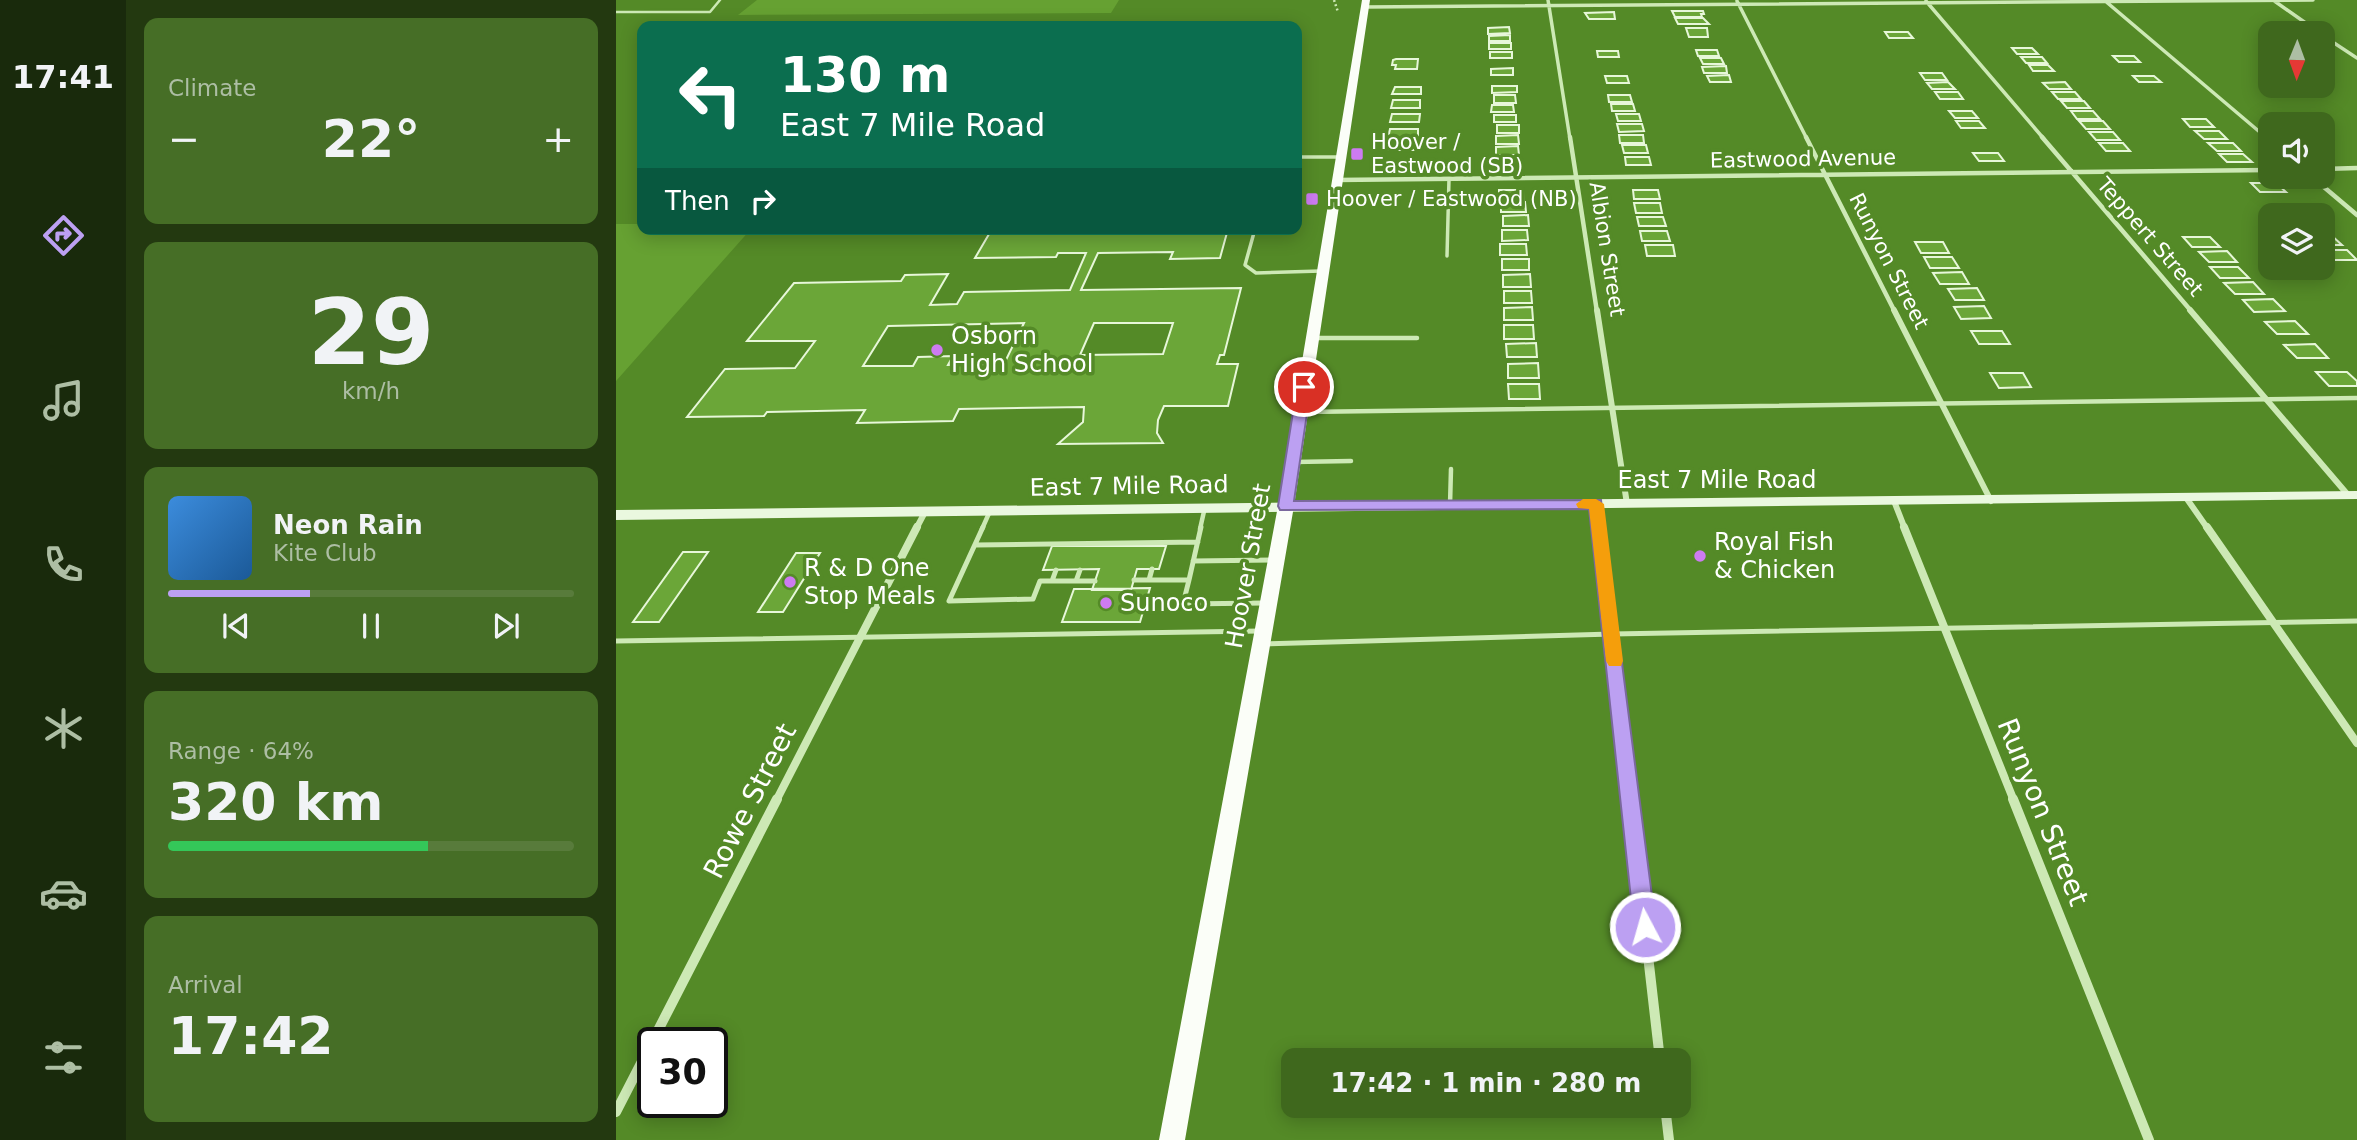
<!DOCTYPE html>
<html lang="en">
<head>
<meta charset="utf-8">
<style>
	:root { --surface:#3f681d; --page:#466e26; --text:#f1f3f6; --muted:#adbea4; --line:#587b3b; --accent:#bca0f2 }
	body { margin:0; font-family:"DejaVu Sans",sans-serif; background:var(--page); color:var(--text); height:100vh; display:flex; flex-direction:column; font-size:26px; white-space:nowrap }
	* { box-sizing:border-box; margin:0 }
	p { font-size:23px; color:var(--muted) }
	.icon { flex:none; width:38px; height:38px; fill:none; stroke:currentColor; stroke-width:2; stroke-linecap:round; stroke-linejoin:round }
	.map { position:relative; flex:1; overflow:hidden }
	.sheet { display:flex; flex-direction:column; gap:18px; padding:18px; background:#233910; width:490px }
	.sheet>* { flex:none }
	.banner { position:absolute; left:21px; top:21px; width:665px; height:214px; border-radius:14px; box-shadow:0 4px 18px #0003; background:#0b6e4f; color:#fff; overflow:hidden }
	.needle { width:46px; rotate:181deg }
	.fabs { position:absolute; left:1642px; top:21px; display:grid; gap:14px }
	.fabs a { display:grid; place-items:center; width:77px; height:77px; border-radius:14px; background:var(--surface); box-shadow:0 4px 18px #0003; font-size:35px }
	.speed { position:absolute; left:21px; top:1027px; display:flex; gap:14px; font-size:35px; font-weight:700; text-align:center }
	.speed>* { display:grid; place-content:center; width:91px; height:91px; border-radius:50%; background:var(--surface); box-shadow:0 4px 18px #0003; line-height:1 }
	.speed .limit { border:4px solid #111; border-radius:10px; background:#fff; color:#111 }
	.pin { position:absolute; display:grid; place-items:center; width:60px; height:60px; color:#fff; margin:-30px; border:4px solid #fff; border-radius:50%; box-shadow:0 2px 7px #0007 }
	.me { position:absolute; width:77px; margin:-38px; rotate:354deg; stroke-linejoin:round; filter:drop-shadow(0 0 5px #0008) }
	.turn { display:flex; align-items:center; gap:24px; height:147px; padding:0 28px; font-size:32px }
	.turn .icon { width:91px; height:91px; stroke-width:2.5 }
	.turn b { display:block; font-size:49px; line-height:60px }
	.then { display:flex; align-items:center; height:66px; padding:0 28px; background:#0003; gap:14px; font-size:26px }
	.big { font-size:52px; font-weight:800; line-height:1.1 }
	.sheet .card { flex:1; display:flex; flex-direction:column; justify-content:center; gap:10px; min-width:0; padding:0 24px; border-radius:14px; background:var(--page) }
	.sheet .dial { align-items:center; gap:0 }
	.dial b { font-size:91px; line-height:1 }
	.song { display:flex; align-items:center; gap:21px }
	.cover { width:84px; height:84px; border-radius:10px; background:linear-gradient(135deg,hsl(210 70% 55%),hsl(210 70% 35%)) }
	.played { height:7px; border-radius:4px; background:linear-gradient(90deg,var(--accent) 35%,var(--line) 35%) }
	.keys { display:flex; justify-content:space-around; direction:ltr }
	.heat { display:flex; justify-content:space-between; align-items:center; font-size:38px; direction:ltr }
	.charge { height:10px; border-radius:5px; background:linear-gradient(90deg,#34c759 64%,var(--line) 0) }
	.trip { position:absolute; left:665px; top:1048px; width:410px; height:70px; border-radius:14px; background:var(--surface); box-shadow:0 4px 18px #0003; font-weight:800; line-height:70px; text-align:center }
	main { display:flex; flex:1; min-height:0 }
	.dock { display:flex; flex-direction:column; width:126px; justify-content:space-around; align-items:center; background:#192a0c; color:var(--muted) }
	.dock .icon { width:49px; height:49px }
	.dock .selected { color:var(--accent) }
	.dock b { font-size:32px; color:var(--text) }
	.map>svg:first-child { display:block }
	.green { fill:#66a132 }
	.building { fill:#6ba638; stroke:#e7f7d9; stroke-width:2; fill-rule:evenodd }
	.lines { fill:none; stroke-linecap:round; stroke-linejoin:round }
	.path { stroke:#cde9b5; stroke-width:2.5; stroke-dasharray:2 2.5; stroke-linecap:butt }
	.lane-far3 { stroke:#cde9b5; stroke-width:2.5 }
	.lane-far2 { stroke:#cde9b5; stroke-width:3.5 }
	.lane-far1 { stroke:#cde9b5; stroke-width:4.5 }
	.lane { stroke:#cde9b5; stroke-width:5 }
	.street-far4 { stroke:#cde9b5; stroke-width:3.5 }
	.street-far3 { stroke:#cde9b5; stroke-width:4.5 }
	.street-far2 { stroke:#cde9b5; stroke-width:6 }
	.street-far1 { stroke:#cde9b5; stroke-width:8 }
	.street { stroke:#cde9b5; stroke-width:10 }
	.secondary { fill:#eaf8df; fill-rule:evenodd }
	.primary { fill:#fbfef8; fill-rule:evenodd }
	.route { fill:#bca0f2; stroke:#7a689d; stroke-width:2 }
	.slow { fill:#f59e0b }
	.poi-dot { fill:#cd7bf1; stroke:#548a27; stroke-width:2.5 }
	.labels { text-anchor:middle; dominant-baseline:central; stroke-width:7; stroke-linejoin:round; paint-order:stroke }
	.far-poi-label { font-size:21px; fill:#fff; stroke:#548a27; text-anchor:start }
	.far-street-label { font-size:21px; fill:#fff; stroke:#548a27 }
	.poi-label { font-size:24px; fill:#fff; stroke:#548a27; text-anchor:start }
	.street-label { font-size:24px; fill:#fff; stroke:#548a27 }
	.near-street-label { font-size:28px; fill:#fff; stroke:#548a27 }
</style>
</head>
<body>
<main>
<nav class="dock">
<b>17:41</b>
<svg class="icon selected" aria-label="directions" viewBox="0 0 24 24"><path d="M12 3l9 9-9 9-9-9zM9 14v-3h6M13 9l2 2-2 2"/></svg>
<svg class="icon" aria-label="music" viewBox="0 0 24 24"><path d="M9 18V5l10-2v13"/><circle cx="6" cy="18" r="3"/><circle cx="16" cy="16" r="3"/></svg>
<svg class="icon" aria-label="phone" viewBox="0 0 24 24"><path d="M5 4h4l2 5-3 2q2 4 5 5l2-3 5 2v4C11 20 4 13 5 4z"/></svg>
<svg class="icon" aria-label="climate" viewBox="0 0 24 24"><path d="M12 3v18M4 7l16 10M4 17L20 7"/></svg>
<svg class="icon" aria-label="car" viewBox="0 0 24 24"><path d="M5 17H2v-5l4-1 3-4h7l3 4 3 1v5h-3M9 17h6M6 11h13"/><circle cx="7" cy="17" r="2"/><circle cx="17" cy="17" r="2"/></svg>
<svg class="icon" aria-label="filters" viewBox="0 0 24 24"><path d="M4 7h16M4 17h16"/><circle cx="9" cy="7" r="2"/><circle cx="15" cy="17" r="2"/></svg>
</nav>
<section class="sheet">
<div class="card"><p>Climate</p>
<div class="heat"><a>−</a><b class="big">22°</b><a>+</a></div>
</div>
<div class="card dial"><b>29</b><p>km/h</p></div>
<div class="card">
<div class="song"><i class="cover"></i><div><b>Neon Rain</b><p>Kite Club</p></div></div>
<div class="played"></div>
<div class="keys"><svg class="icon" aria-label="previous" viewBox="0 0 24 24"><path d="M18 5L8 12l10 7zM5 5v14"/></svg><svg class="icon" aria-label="pause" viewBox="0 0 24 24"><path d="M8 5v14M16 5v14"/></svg><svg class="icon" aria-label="next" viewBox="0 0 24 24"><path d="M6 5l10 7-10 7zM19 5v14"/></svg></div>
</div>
<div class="card"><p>Range · 64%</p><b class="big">320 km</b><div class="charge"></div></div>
<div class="card"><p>Arrival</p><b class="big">17:42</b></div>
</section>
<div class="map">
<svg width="1741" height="1140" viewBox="0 0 1741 1140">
	<rect width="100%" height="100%" fill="#548a27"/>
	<path class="green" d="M 141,0 L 503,0 L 495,13 L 122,15 Z
		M 0,224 L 26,224 L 26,229 L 135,229 L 0,381 Z"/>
	<path class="building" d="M 1056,11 L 1087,11 L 1088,14 L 1085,14 L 1086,17 L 1059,17 Z
		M 998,12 L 999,19 L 973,19 L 969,13 Z
		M 1059,18 L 1087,18 L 1093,24 L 1062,24 Z
		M 893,27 L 894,33 L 872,34 L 872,28 Z
		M 1070,28 L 1091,28 L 1092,37 L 1073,37 Z
		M 1269,32 L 1292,32 L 1297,38 L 1273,38 Z
		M 894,35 L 894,41 L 873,41 L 873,36 Z
		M 873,43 L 895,43 L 895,49 L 873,49 Z
		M 1396,48 L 1416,48 L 1422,54 L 1401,54 Z
		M 1080,50 L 1101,50 L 1103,56 L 1082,56 Z
		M 981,51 L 1002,51 L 1003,57 L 982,57 Z
		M 874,52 L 896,52 L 896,58 L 874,58 Z
		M 1497,56 L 1518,56 L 1524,62 L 1503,62 Z
		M 1405,57 L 1426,57 L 1431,63 L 1410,63 Z
		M 1084,58 L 1105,58 L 1108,64 L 1087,64 Z
		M 802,59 L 801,69 L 779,69 L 780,65 L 776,65 L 777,60 L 780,59 Z
		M 1413,65 L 1432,65 L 1438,71 L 1417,71 Z
		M 1110,66 L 1111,73 L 1088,73 L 1086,67 Z
		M 897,68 L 897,75 L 875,75 L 875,69 Z
		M 1304,73 L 1326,73 L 1331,80 L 1309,80 Z
		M 1113,75 L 1115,82 L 1094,82 L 1091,76 Z
		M 989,76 L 1011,76 L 1013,83 L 991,83 Z
		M 1517,76 L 1538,76 L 1545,82 L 1523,82 Z
		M 1332,82 L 1339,89 L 1316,89 L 1311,83 Z
		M 1449,82 L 1455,89 L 1433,89 L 1427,83 Z
		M 876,86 L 901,86 L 901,92 L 876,93 Z
		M 779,87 L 805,87 L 805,94 L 776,94 Z
		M 1319,92 L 1342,92 L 1347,99 L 1324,99 Z
		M 1436,92 L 1459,92 L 1465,99 L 1442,99 Z
		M 878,95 L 899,95 L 900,103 L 878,103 Z
		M 992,95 L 1014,95 L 1016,102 L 993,102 Z
		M 777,100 L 804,100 L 804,108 L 775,108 Z
		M 1445,101 L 1468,101 L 1474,108 L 1451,108 Z
		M 995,104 L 1017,104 L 1019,111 L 996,111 Z
		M 876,105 L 897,105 L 898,112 L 875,112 Z
		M 1333,111 L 1356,111 L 1362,118 L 1339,118 Z
		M 1455,111 L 1477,111 L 1484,119 L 1461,119 Z
		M 776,114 L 804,114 L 803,122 L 774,122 Z
		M 1000,114 L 1023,114 L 1025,121 L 1002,121 Z
		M 878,115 L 900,115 L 900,122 L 878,122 Z
		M 1567,119 L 1590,119 L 1598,127 L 1574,127 Z
		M 1340,121 L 1363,121 L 1369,128 L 1345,128 Z
		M 1463,121 L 1487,121 L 1494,129 L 1470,129 Z
		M 1001,124 L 1026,124 L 1028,131 L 1003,132 Z
		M 881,125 L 903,125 L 903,133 L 881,133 Z
		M 774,129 L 802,129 L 802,138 L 772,138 Z
		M 1579,131 L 1603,131 L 1611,139 L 1588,139 Z
		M 1473,132 L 1497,132 L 1504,140 L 1480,140 Z
		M 902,135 L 903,144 L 880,144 L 880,136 Z
		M 1003,135 L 1027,135 L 1028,143 L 1004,143 Z
		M 801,141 L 801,150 L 770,150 L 773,142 Z
		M 1483,143 L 1507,143 L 1514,151 L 1490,151 Z
		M 1592,143 L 1617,143 L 1625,151 L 1601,151 Z
		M 1006,145 L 1030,145 L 1032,153 L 1008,153 Z
		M 902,146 L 903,155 L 880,155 L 880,147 Z
		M 1357,153 L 1382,153 L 1388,161 L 1363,161 Z
		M 1603,154 L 1627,154 L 1636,162 L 1611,162 Z
		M 880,157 L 903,157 L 904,166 L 880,166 Z
		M 1009,157 L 1033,157 L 1035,165 L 1010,165 Z
		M 1635,183 L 1660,183 L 1670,192 L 1644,192 Z
		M 883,190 L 907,190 L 908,200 L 883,200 Z
		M 1017,190 L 1042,190 L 1044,199 L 1018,199 Z
		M 909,202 L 910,212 L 885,212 L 885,203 Z
		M 1018,203 L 1044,203 L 1046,213 L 1020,213 Z
		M 1654,208 L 1689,208 L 1697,215 L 1662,215 Z
		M 912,215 L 913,226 L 887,226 L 887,216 Z
		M 1021,217 L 1047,217 L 1050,226 L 1023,226 Z
		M 376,229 L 612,229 L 604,258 L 554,259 L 557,252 L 482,253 L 465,290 L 625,288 L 608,355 L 604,355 L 601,364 L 622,364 L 612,406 L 548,406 L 542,420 L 541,433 L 547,443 L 442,444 L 467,422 L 468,407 L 343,409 L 337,421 L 241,423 L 249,410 L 151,412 L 148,416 L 71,417 L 109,369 L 179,368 L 199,341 L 131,341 L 178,283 L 285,281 L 289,275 L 332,274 L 314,305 L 341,304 L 348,292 L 454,290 L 470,253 L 442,253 L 440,257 L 359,258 ZM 408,323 L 388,364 L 332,365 L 337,356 L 302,357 L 297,366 L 247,366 L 272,326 ZM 478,323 L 557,323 L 547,354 L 464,355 Z
		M 886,230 L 911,230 L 912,240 L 886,241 Z
		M 1024,231 L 1051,231 L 1054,241 L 1026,241 Z
		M 1706,235 L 1715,235 L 1726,245 L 1706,245 Z
		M 1567,237 L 1594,237 L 1604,247 L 1576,247 Z
		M 1299,242 L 1327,242 L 1333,253 L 1305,253 Z
		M 884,244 L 910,244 L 911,255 L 884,255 Z
		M 1029,245 L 1057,245 L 1059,256 L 1031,256 Z
		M 1706,250 L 1731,250 L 1741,260 L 1715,260 Z
		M 1611,251 L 1621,262 L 1593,262 L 1583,252 Z
		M 1308,257 L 1336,257 L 1343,268 L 1314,268 Z
		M 886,259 L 913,259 L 913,270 L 886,270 Z
		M 1594,267 L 1622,267 L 1633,278 L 1604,278 Z
		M 1346,272 L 1353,284 L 1324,284 L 1317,273 Z
		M 914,274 L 915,287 L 887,287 L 887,275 Z
		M 1637,282 L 1648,294 L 1619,294 L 1608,283 Z
		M 1361,288 L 1368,300 L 1339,300 L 1332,289 Z
		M 888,291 L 915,291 L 916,303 L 888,303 Z
		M 1657,299 L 1669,311 L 1638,312 L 1627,300 Z
		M 1368,306 L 1375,318 L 1345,319 L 1338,307 Z
		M 916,307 L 917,320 L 888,320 L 888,308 Z
		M 1679,321 L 1692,334 L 1661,334 L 1649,322 Z
		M 888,325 L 917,325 L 918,339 L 888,339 Z
		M 1355,331 L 1386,331 L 1394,344 L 1363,344 Z
		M 920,343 L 921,357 L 891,357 L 890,344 Z
		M 1699,344 L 1712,358 L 1681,358 L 1668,345 Z
		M 922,363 L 923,378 L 892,378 L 892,364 Z
		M 1700,372 L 1731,372 L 1741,381 L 1741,386 L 1713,386 Z
		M 1374,373 L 1407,373 L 1415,387 L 1383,388 Z
		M 892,384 L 923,384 L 924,399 L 893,399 Z
		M 436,546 L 550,546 L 543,569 L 521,569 L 515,590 L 476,590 L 483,569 L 427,570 Z
		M 67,552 L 92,552 L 43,622 L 17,622 Z
		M 180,553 L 204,553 L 167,612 L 142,612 Z
		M 534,588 L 524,622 L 446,622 L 458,589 Z"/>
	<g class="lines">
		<path class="path" d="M 718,0 L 722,12"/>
		<path class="lane-far3" d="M 0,12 L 94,12 L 104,0"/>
		<path class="lane-far2" d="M 681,157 L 724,157
			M 639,229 L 629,265 L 640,273 L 705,271
			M 831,256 L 833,179"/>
		<path class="lane-far1" d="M 699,338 L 801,338
			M 687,412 L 1741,398
			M 678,462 L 735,461
			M 834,505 L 835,469
			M 366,529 L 374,511
			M 584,529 L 589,507"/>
		<path class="lane" d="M 367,527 L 333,601 L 417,599 L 424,581 L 479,581
			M 359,545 L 582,542
			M 577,561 L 658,560
			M 518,580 L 573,580 L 567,604 L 648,603
			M 533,580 L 536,569
			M 573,580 L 585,527
			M 436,581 L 440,570
			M 460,581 L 464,570
			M 0,641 L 644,631
			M 648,644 L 996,634 L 1741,621"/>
		<path class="street-far4" d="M 932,0 L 954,139
			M 1488,0 L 1652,139
			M 1657,0 L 1704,33
			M 1121,1 L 1191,139
			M 1310,1 L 1428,139
			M 749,7 L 1697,0
			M 1706,35 L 1741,58"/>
		<path class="street-far3" d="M 954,137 L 981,312
			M 1190,137 L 1279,312
			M 1426,137 L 1576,312
			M 1650,137 L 1654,141
			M 1706,169 L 1741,168
			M 1696,177 L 1741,215
			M 720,180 L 1654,170"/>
		<path class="street-far2" d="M 981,310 L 1011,504
			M 1278,310 L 1375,501
			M 1574,310 L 1732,495
			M 1571,499 L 1592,529
			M 1278,501 L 1289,529
			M 980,504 L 983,529
			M 300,529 L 309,512"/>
		<path class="street-far1" d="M 983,527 L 1014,801
			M 1288,527 L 1398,801
			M 1591,527 L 1741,743
			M 160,801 L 301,527"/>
		<path class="street" d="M 1014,799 L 1044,1060
			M 1397,799 L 1533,1140
			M 1049,1106 L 1053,1140
			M 0,1112 L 161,799"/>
		<path class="secondary" d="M 1741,491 L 1741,499 L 0,520 L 0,510 Z"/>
		<path class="primary" d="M 746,0 L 754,0 L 678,506 L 569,1140 L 543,1140 L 662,506 Z"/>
	</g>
	<path class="route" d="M 688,383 L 695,387 L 678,501 L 985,500 L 1040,927 L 1036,934 L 1029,937 L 1022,934 L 1018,927 L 973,509 L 664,510 L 662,506 L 681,387 Z"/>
	<path class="slow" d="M 967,499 L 980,499 L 988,504 L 1007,661 L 1005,666 L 993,666 L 990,661 L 973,509 L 962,508 L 960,504 Z"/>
	<g class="poi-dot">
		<rect x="734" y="147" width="14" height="14" rx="3.5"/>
		<rect x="689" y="192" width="14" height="14" rx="3.5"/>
		<circle cx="321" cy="350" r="7"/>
		<circle cx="1084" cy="556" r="7"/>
		<circle cx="174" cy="582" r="7"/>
		<circle cx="490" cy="603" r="7"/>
	</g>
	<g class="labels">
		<g class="far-poi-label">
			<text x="755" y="142">Hoover /<tspan x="755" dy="24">Eastwood (SB)</tspan></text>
			<text x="710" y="199">Hoover / Eastwood (NB)</text>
		</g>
		<g class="far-street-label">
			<text transform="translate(1187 159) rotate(-1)">Eastwood Avenue</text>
			<text transform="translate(1534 237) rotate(49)">Teppert Street</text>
			<text transform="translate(991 249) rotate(81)">Albion Street</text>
			<text transform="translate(1273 261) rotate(63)">Runyon Street</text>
		</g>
		<g class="poi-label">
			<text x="335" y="336">Osborn<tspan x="335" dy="28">High School</tspan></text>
			<text x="1098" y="542">Royal Fish<tspan x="1098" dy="28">&amp; Chicken</tspan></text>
			<text x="188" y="568">R &amp; D One<tspan x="188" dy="28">Stop Meals</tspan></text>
			<text x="504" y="603">Sunoco</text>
		</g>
		<g class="street-label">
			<text x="1101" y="480">East 7 Mile Road</text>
			<text transform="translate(513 486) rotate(-1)">East 7 Mile Road</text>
			<text transform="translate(632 566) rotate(-80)">Hoover Street</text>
		</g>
		<g class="near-street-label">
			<text transform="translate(134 801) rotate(-63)">Rowe Street</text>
			<text transform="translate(1427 812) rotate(68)">Runyon Street</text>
		</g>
	</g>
</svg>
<div class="fabs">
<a><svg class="needle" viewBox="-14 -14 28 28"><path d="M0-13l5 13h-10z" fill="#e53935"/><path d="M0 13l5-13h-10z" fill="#adbea4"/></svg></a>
<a><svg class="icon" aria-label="sound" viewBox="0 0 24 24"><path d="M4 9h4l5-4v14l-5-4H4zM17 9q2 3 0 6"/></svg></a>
<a><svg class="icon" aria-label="layers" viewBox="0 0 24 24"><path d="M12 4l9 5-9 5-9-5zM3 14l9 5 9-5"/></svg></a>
</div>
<div class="speed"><div class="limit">30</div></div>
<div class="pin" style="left:688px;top:387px;background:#d93025"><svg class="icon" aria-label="arrive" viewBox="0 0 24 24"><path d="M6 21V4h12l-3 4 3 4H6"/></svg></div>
<svg class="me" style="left:1029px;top:927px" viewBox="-20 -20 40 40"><circle r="17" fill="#bca0f2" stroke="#fff" stroke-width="3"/><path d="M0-11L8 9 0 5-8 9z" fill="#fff"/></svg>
<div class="trip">17:42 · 1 min · 280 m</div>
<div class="banner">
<div class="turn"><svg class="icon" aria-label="left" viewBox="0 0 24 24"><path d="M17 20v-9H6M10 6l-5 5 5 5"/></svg><div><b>130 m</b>East 7 Mile Road</div></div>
<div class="then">Then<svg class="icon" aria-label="right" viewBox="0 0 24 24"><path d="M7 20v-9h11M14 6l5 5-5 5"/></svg></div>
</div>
</div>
</main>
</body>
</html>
